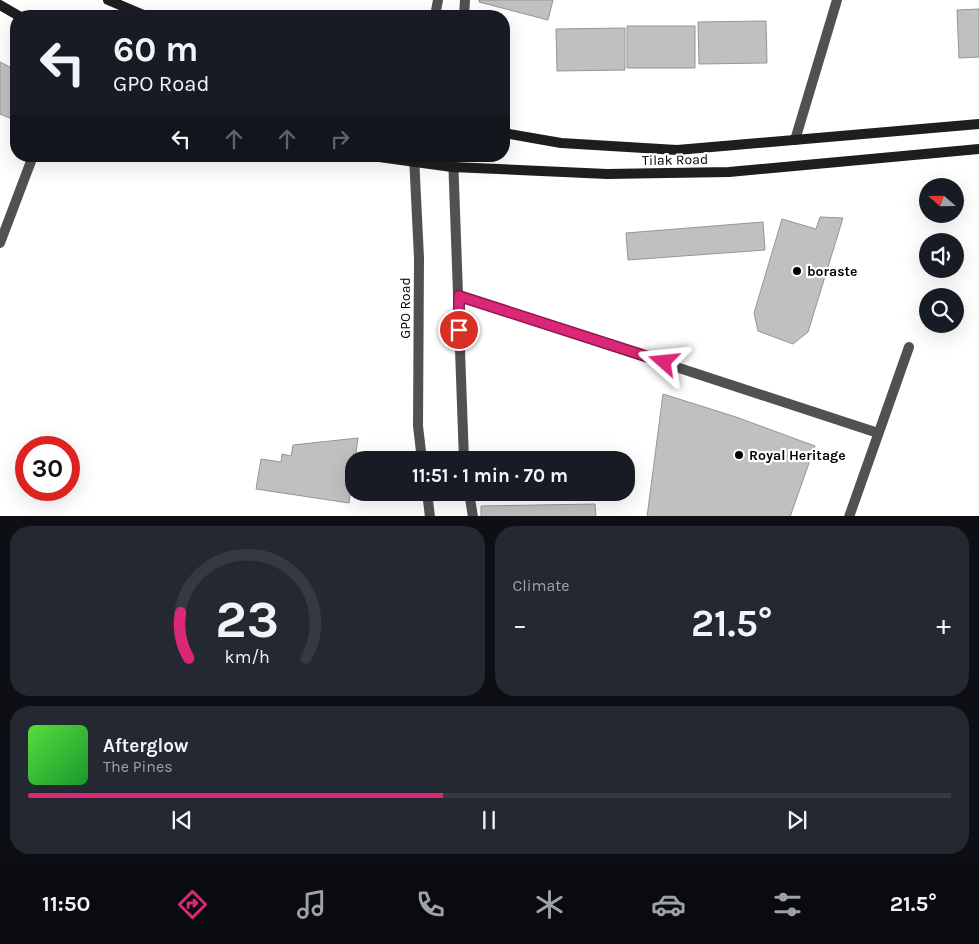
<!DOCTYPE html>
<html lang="en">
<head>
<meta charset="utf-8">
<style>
	:root { --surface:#171b24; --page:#242831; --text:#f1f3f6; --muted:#9ea1a6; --line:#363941; --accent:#db2777 }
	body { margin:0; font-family:Karla,sans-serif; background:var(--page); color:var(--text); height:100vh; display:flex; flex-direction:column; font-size:19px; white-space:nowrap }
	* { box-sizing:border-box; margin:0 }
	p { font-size:16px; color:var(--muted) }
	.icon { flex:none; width:28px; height:28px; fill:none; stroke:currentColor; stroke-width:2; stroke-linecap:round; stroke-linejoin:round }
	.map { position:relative; height:516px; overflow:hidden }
	.side { display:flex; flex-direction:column; gap:10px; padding:10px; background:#0d0f14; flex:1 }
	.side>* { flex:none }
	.guide { position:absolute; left:10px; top:10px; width:500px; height:152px; border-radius:20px; box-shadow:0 5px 20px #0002; background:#171b24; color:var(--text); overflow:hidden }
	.needle { width:32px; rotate:290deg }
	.fabs { position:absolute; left:919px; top:178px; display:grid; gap:10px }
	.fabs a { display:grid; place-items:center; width:45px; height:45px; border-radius:50%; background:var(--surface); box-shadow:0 5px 20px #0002; font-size:25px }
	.speed { position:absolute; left:15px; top:436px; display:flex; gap:10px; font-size:25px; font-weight:700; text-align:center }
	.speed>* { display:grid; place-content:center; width:65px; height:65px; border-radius:50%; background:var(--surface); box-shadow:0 5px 20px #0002; line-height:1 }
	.speed .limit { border:8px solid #d22; background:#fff; color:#111 }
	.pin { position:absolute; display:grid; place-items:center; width:42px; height:42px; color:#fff; margin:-21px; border:2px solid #fff; border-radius:50%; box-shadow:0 1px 5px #0007 }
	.me { position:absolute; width:55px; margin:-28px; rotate:288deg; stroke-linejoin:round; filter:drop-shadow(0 0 4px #0008) }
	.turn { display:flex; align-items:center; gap:18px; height:105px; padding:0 20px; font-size:22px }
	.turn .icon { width:65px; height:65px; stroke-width:2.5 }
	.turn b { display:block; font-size:35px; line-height:42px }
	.lanes { display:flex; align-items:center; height:48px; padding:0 20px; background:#0003; justify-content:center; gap:25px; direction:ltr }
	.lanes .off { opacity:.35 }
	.big { font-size:38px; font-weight:700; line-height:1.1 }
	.side .card { flex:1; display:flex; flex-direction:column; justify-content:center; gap:8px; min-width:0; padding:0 18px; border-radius:20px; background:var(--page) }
	.side .dial { align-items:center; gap:0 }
	.dial svg { height:130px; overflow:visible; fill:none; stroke:var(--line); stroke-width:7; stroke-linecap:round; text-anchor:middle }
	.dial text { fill:var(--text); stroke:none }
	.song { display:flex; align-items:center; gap:15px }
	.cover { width:60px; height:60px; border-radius:8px; background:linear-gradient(135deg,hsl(110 70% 55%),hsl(130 70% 35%)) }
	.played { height:5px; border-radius:2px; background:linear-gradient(90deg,var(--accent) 45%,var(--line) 45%) }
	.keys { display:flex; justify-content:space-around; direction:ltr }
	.heat { display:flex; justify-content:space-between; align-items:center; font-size:28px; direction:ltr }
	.side .tiles { flex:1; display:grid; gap:10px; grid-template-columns:1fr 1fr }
	.card:last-child { grid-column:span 2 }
	.trip { position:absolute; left:345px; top:451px; width:290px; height:50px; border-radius:20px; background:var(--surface); box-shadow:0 5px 20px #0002; font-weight:700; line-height:50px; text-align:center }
	.tab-bar { display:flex; height:80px; justify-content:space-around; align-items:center; background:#090b0e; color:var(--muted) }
	.tab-bar .icon { width:35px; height:35px }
	.tab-bar .active { color:var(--accent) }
	.tab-bar b { font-size:22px; color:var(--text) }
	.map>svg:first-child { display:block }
	.building { fill:#c0c0c0; stroke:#959595 }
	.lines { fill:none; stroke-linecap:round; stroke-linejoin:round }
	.minor { stroke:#515151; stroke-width:10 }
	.tertiary { stroke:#515151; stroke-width:10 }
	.secondary { stroke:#1e1e1e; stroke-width:10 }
	.route-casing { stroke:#8e194d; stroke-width:12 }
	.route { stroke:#db2777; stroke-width:9 }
	.poi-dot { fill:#000; stroke:#fff; stroke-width:2 }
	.labels { text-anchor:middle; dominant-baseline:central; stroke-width:4.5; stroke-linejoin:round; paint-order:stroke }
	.street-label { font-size:14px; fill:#000; stroke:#fff }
	.poi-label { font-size:14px; font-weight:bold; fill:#000; stroke:#fff; text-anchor:start }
</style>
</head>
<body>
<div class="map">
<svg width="979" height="517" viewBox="0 0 979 517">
	<rect width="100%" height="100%" fill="#fff"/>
	<path class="building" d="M 479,0 L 553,0 L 548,20 L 479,2 Z
		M 979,9 L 979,57 L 959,58 L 957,10 Z
		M 766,21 L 767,63 L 699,64 L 698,22 Z
		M 627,26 L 695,26 L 695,68 L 627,68 Z
		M 625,28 L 625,70 L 557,71 L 556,29 Z
		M 0,62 L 16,70 L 16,110 L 12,119 L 0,114 Z
		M 820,217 L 843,218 L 808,332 L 793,344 L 758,331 L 754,313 L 782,219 L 816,229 Z
		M 763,222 L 765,250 L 628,260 L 626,233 Z
		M 663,394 L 736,417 L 815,446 L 790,517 L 647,517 Z
		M 358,438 L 349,503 L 256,489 L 261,459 L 281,462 L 282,454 L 291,456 L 293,445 Z
		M 595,504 L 596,517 L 481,517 L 481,506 Z"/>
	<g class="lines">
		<path class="minor" d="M 795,140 L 837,0
			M 0,243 L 33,156
			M 459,296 L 878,433
			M 849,517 L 909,347"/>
		<path class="tertiary" d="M 435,16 L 438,0
			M 464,16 L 465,0
			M 414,156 L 419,258 L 418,426 L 422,460
			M 453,156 L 464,460
			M 427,492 L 430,517
			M 469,492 L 473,517"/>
		<path class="secondary" d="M 108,0 L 146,16
			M 0,5 L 19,16
			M 504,133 L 561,143 L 677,150 L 979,124
			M 372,156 L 452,167 L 607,174 L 729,172 L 979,149"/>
	</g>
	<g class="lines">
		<g class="route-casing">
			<path id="route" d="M 459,330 L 459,296 L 664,362"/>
		</g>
		<use href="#route" class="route"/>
	</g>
	<g class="poi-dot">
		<circle cx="797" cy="271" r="5"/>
		<circle cx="739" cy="455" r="5"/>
	</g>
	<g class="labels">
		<g class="street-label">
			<text transform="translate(675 160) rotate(-1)">Tilak Road</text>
			<text transform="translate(405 308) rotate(-90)">GPO Road</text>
		</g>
		<g class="poi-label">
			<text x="807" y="271">boraste</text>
			<text x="749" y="455">Royal Heritage</text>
		</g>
	</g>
</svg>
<div class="fabs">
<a><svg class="needle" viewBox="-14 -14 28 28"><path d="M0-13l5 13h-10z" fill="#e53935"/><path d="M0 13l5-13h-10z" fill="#9ea1a6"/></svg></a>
<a><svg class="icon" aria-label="sound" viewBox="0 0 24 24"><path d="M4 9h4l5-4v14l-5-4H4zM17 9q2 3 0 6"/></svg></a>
<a><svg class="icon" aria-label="search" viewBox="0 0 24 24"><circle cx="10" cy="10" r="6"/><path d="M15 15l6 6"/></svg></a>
</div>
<div class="speed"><div class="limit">30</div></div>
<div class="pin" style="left:459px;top:330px;background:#d93025"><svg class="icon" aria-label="arrive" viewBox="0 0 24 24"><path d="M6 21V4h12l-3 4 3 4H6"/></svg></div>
<svg class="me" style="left:664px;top:362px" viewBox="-20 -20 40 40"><path d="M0-17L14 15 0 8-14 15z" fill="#db2777" stroke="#fff" stroke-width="4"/></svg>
<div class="trip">11:51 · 1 min · 70 m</div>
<div class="guide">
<div class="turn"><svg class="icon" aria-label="left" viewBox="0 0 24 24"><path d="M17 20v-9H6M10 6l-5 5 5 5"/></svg><div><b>60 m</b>GPO Road</div></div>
<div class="lanes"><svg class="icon" aria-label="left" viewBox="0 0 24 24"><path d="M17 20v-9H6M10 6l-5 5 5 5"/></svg><svg class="icon off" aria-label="ahead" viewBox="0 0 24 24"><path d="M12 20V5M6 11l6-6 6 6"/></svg><svg class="icon off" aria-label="ahead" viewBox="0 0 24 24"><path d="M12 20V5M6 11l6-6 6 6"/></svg><svg class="icon off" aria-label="right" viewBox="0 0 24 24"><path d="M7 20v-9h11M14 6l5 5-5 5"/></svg></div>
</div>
</div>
<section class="side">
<div class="tiles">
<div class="card dial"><svg viewBox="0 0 100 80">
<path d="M14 69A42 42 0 1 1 86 69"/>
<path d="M14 69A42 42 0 0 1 9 41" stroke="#db2777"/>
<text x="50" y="56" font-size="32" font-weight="700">23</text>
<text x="50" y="72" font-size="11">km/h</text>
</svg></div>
<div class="card"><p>Climate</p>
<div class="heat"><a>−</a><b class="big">21.5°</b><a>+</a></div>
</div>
<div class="card">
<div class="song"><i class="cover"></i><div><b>Afterglow</b><p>The Pines</p></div></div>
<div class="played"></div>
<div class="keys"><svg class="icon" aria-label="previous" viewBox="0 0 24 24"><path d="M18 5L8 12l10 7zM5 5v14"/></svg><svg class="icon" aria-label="pause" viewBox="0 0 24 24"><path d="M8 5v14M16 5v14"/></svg><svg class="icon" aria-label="next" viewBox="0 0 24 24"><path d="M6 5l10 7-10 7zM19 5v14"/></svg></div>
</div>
</div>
</section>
<nav class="tab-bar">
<b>11:50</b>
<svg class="icon active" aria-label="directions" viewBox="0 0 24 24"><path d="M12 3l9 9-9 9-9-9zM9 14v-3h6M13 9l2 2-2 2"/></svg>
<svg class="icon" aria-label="music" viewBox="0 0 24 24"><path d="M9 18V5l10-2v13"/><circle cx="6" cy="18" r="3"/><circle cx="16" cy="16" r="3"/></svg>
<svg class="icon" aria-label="phone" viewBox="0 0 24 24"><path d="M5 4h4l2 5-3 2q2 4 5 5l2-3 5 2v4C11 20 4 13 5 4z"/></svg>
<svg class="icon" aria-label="climate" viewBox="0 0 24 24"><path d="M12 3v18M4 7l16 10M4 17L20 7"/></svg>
<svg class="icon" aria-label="car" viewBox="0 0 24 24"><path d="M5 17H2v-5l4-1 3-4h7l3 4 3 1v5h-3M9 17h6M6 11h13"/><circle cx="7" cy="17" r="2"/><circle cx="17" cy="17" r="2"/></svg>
<svg class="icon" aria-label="filters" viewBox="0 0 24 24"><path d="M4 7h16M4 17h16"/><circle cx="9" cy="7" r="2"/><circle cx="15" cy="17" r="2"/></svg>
<b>21.5°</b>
</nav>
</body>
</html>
